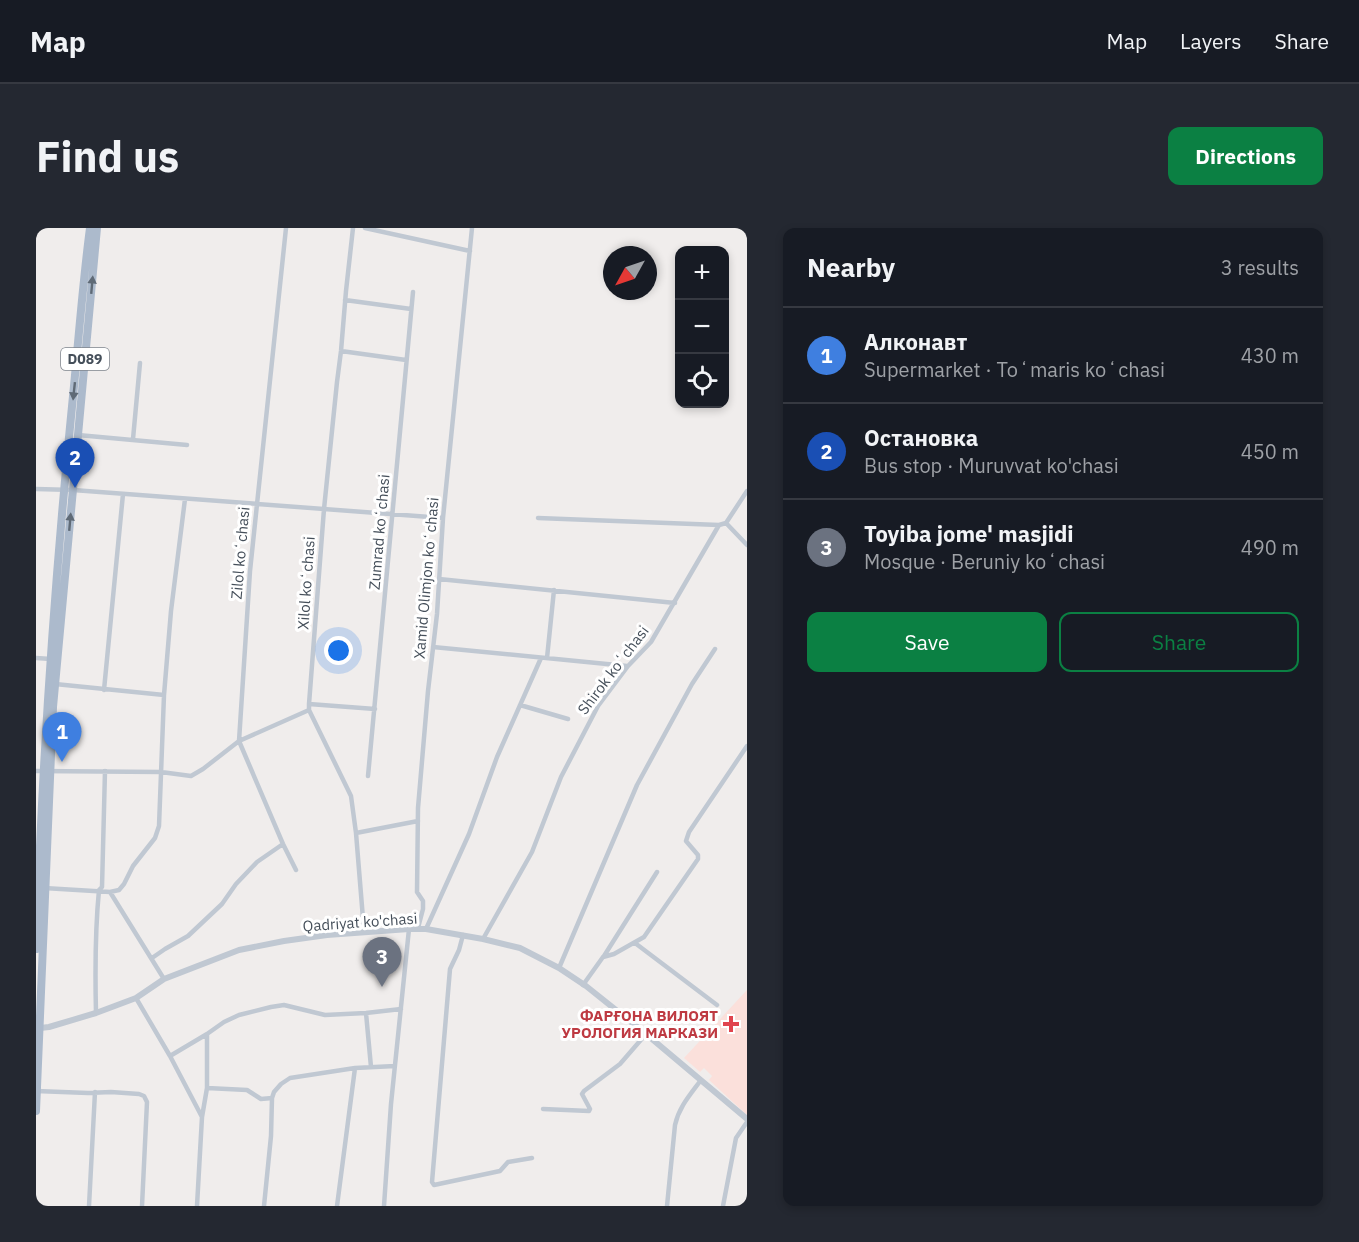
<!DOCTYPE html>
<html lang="en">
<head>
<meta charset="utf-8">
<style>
  body { margin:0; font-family:"IBM Plex Sans",sans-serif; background:#242831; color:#f1f3f6 }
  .controls { position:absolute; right:18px; top:18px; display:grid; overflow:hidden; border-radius:12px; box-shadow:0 3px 9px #0003 }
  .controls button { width:54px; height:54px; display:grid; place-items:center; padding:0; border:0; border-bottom:2px solid #363941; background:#171b24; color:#f1f3f6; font:30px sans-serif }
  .compass { position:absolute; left:567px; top:18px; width:54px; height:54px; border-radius:50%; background:#171b24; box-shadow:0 3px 9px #0003; rotate:230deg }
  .you { position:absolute; left:303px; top:423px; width:21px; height:21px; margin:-15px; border:4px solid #fff; border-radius:50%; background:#1a73e8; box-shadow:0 0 0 9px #1a73e833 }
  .badge { display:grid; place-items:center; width:39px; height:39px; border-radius:50%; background:#0b8043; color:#fff; font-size:20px; font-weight:700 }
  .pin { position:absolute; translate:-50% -50px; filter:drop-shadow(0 2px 3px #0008) }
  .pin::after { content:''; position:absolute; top:32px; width:21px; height:18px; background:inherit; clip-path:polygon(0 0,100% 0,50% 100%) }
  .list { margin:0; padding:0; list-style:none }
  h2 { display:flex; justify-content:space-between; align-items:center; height:78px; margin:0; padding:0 24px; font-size:26px }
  h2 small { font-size:20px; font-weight:400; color:#9ea1a6 }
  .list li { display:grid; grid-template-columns:39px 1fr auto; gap:18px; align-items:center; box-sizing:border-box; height:96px; padding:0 24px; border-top:2px solid #363941 }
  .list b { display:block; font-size:22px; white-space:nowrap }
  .list p { margin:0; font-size:20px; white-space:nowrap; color:#9ea1a6 }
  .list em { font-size:20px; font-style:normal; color:#9ea1a6 }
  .actions { display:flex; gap:12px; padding:18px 24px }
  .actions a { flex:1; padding:14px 0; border:2px solid #0b8043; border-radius:12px; text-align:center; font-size:21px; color:#0b8043 }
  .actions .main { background:#0b8043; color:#fff }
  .icon { flex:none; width:33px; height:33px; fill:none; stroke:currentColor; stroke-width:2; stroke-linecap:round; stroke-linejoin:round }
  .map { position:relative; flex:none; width:711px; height:978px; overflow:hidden; border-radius:12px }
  header { display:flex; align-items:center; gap:36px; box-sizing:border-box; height:84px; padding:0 30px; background:#171b24; border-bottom:2px solid #363941 }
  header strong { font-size:28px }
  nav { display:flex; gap:33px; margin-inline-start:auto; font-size:21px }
  .intro { display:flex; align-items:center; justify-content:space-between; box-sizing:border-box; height:144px; padding:0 36px }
  h1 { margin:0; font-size:42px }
  .button { padding:15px 27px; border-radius:12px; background:#0b8043; color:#fff; font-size:21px; font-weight:700 }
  main { display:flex; gap:36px; padding:0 36px }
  aside { flex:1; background:#171b24; border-radius:12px; box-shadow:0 3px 9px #0003 }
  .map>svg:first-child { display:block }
  .medical { fill:#fbe0db }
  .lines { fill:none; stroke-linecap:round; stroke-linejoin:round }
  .minor { stroke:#c0c8d2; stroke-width:4.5 }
  .tertiary { stroke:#c0c8d2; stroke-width:6 }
  .primary { stroke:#acbacc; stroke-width:8 }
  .oneway { fill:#5f6a76 }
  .health-dot { fill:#e0444e; stroke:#fff; stroke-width:2 }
  .labels { text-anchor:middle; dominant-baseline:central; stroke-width:6; stroke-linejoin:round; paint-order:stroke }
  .shield { fill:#fff; stroke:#7d848c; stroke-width:1.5 }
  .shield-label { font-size:14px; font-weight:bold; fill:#454f5a }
  .street-label { font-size:15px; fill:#454f5a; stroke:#fff }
  .health-label { font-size:15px; font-weight:bold; fill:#be3a42; stroke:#fff; text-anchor:end }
</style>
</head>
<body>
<header>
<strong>Map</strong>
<nav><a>Map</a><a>Layers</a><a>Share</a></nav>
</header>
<div class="intro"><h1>Find us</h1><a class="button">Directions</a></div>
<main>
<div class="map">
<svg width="711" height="978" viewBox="0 0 711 978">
  <rect width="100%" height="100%" fill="#f0edec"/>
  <!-- medical -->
  <path class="medical" d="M 711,762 L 711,887 L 673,852 L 676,848 L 668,840 L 664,844 L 648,830 Z"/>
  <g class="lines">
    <!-- minor -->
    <path class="minor" d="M 250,0 L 214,343 L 203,513 L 247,616 L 260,642
      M 317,0 L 310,63 L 305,123 L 301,154 L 288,281 L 273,476 L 273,482 L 315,568 L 320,605 L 328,703
      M 329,0 L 434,23
      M 309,72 L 375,81
      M 305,123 L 370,132
      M 42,207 L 151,217
      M 97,211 L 104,135
      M 0,261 L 37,262 L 407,290
      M 502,290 L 683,297
      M 690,295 L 711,317
      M 403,351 L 639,375
      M 397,419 L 591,438
      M 0,430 L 15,431
      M 511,430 L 518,362
      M 19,456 L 128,467
      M 68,462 L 87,266
      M 273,476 L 339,481
      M 484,477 L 532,491
      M 0,543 L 125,544 L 155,548 L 167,541 L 203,513 L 273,482
      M 332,548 L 377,64
      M 320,605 L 382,593
      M 8,660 L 74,664 L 83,662 L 88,656 L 97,638 L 119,610 L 123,598 L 128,467 L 135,383 L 149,271
      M 74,664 L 128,751
      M 382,700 L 387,681 L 387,673 L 381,664 L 382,580 L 392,463 L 401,386 L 407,290 L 436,0
      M 390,701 L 433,606 L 461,529 L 505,430
      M 427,707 L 423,722 L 414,741 L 396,954 L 398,957 L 464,943 L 472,934 L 496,930
      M 447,711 L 496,624 L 525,549 L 562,478 L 592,438 L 615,414 L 683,297 L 690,295 L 711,263
      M 599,715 L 681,777
      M 568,728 L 621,644
      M 116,730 L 129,721 L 152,708 L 186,676 L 200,656 L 221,634 L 247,616
      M 523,740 L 601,557 L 656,456 L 679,421
      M 547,757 L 567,729 L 578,726 L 608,709 L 662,631 L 662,627 L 650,613 L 653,604 L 711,518
      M 100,770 L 134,828 L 166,889 L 161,978
      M 60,785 C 59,744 59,703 63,662 L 66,659 L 69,543
      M 330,785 L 335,839
      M 171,806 L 171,860 L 211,862 L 225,871 L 236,870
      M 134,828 L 171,806 L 188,794 L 203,787 L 235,779 L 248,777 L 289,787 L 330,785 L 365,781
      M 0,863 L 52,865 L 75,864 L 103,866 L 108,868 L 111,874 L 106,978
      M 507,881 L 553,883 L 554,881 L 546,866 L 548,863 L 584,836 L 610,806
      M 166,889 L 171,860
      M 53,978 L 59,864
      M 228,978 L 235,908 L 236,870 L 238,864 L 245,856 L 254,850 L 319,840 L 359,838
      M 301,978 L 319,840
      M 348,978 L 355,876 L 373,701
      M 631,978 L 639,897 C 643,879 654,867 665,852
      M 687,978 L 700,910 L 711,894"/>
    <!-- tertiary -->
    <path class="tertiary" d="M 4,800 L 13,799 L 60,785 L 100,770 L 128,751 L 203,722 L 248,713 L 291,707 L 373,701 L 390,701 L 447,711 L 484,720 L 523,740 L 550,758 L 610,806 L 711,891"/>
    <!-- primary -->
    <path class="primary" d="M 0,721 C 6,533 19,346 38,158 C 43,106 47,53 54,0
      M 0,883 L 17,479 L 61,0"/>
  </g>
  <!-- one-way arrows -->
  <defs><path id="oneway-solid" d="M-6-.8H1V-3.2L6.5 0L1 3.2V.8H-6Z" transform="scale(1.5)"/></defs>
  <g class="oneway">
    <use href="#oneway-solid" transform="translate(56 57) rotate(-85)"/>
    <use href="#oneway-solid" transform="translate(38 163) rotate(96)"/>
    <use href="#oneway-solid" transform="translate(34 294) rotate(-85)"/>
  </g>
  <!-- markers -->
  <path class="health-dot" d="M692 787h6v6h6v6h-6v6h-6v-6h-6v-6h6z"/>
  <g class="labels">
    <!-- shield labels -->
    <rect class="shield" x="25" y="120" width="48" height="22" rx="4.5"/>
    <g class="shield-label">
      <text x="49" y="131">D089</text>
    </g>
    <!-- street labels -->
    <g class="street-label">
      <text transform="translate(343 304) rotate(-85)">Zumrad koʻchasi</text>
      <text transform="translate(204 325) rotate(-85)">Zilol koʻchasi</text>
      <text transform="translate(390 350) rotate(-85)">Xamid Olimjon koʻchasi</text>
      <text transform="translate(270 355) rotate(-86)">Xilol koʻchasi</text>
      <text transform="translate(577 442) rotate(-53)">Shirok koʻchasi</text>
      <text transform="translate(324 694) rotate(-4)">Qadriyat ko'chasi</text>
    </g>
    <!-- health labels -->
    <g class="health-label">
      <text x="682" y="787">ФАРҒОНА ВИЛОЯТ<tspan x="682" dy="17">УРОЛОГИЯ МАРКАЗИ</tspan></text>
    </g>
  </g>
</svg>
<div class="controls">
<button>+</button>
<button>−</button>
<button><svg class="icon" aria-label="locate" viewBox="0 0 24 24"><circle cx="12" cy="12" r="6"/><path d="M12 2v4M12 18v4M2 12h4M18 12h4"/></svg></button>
</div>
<svg class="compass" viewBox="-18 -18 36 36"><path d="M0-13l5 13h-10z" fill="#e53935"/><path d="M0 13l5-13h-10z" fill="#9ea1a6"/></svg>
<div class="you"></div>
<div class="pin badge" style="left:26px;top:534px;background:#3f7fe0">1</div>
<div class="pin badge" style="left:39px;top:260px;background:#1a4fb4">2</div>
<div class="pin badge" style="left:346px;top:759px;background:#6b7280">3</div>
</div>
<aside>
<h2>Nearby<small>3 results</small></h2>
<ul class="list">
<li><span class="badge" style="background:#3f7fe0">1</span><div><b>Алконавт</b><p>Supermarket · Toʻmaris koʻchasi</p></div><em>430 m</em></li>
<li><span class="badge" style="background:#1a4fb4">2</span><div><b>Остановка</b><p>Bus stop · Muruvvat ko'chasi</p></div><em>450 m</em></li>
<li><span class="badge" style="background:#6b7280">3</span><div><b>Toyiba jome' masjidi</b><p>Mosque · Beruniy koʻchasi</p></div><em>490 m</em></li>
</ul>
<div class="actions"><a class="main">Save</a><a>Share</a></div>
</aside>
</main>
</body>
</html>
